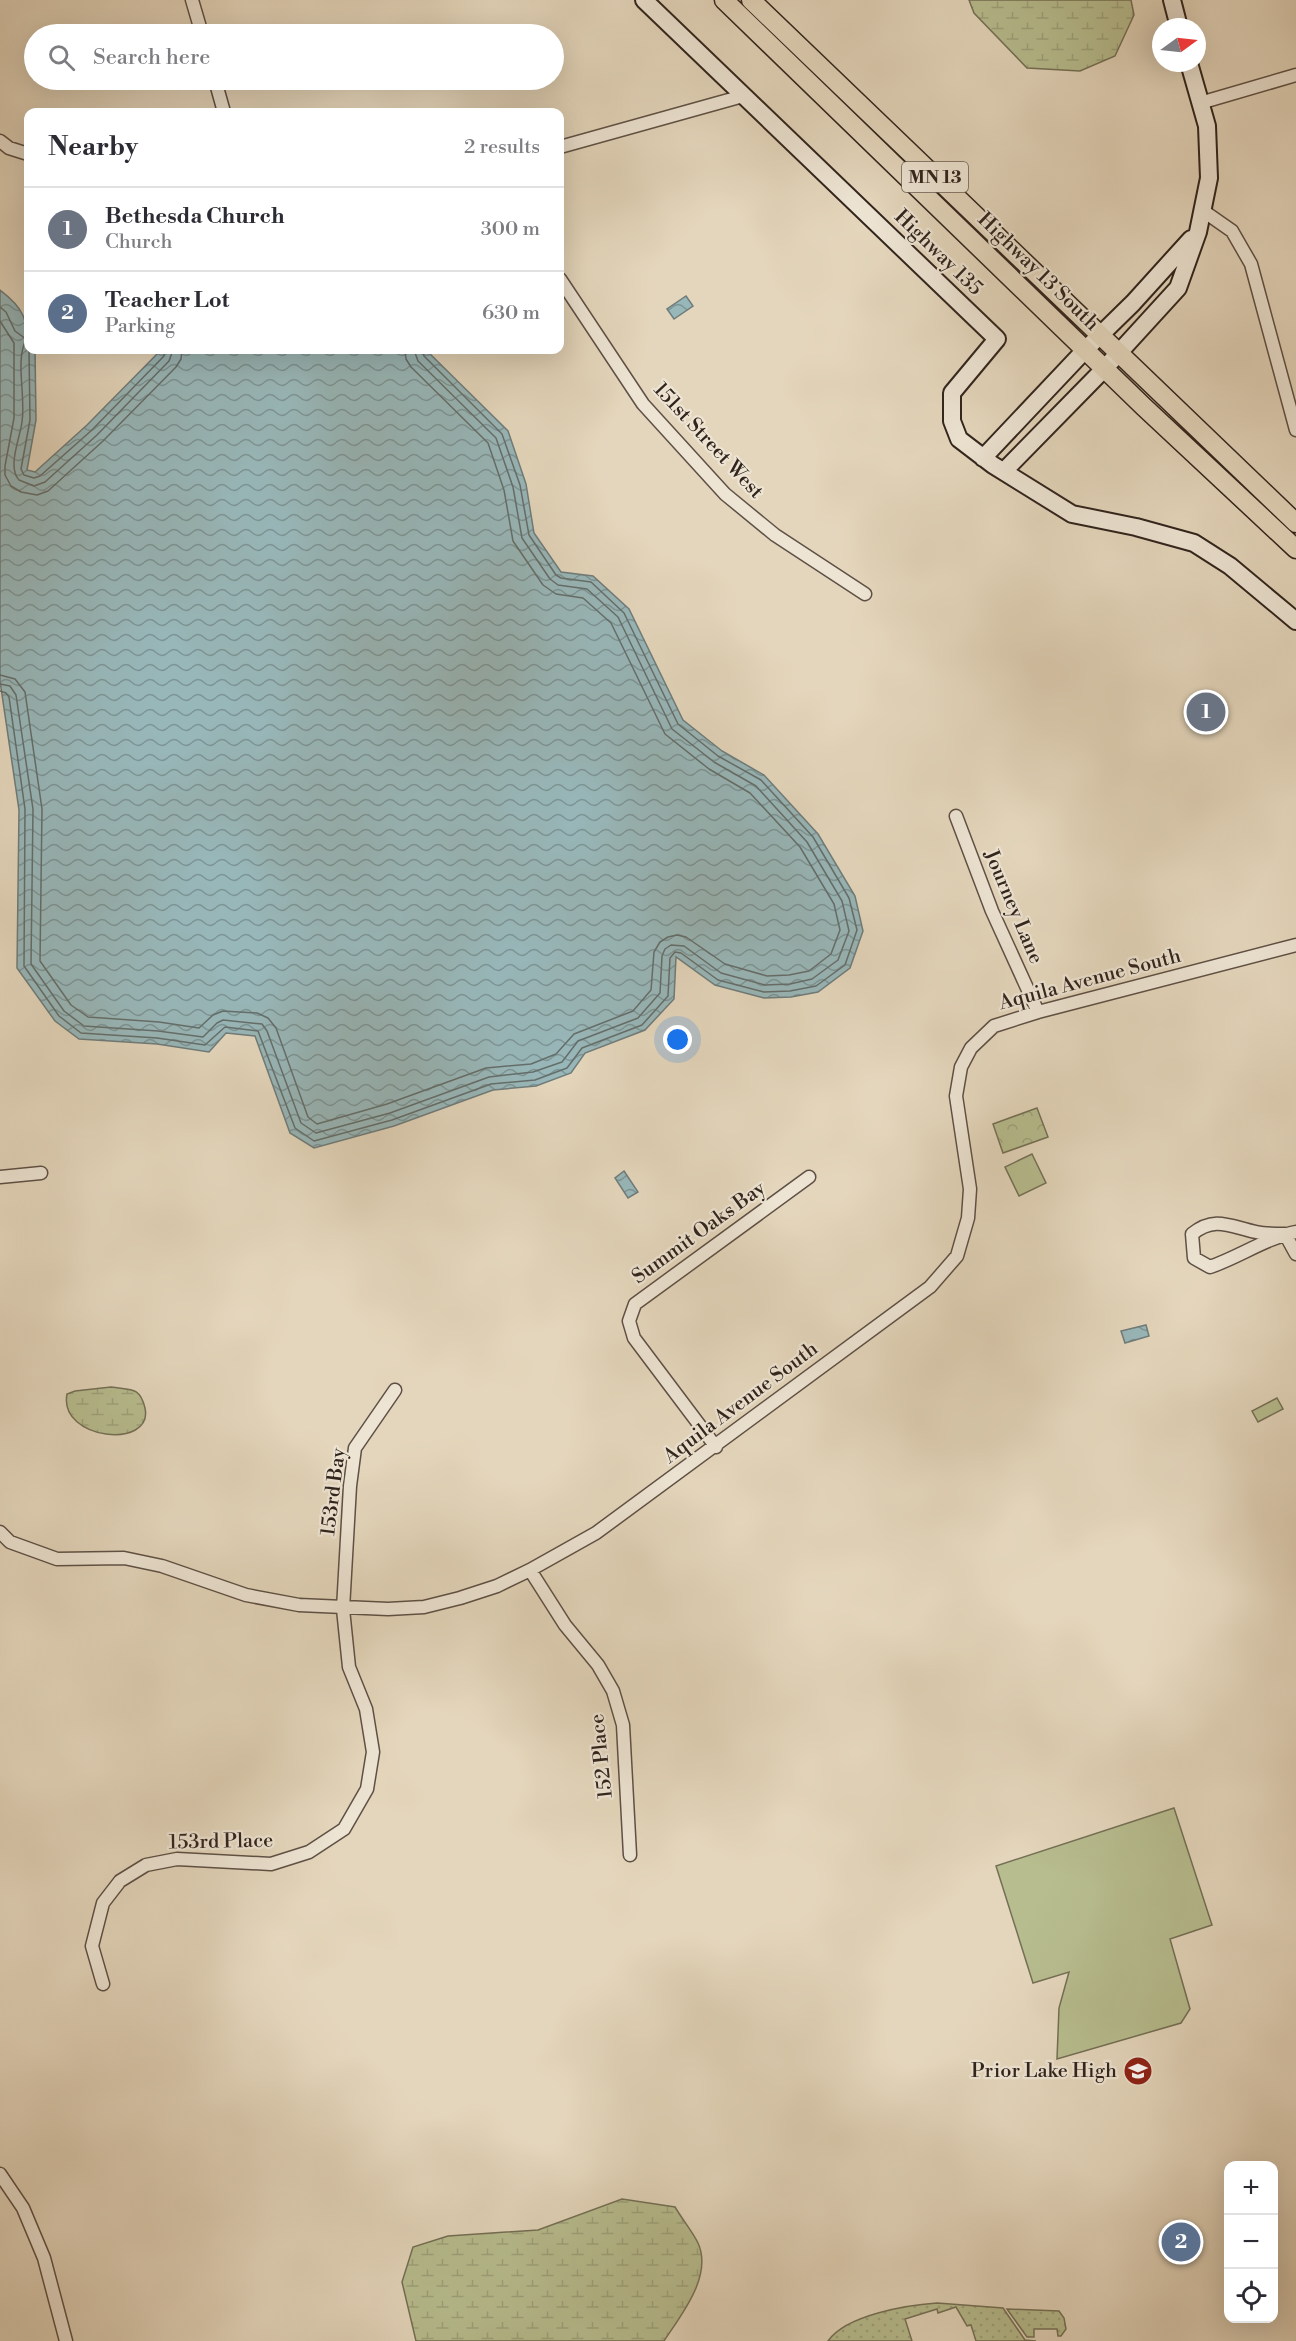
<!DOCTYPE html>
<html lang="en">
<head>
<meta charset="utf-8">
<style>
  body { margin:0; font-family:"Libre Bodoni",serif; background:#f7f7f7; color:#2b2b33 }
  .controls { position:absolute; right:18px; bottom:18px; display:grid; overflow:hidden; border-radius:12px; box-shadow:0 6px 24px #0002 }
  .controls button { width:54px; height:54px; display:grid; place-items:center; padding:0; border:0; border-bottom:2px solid #e1e1e2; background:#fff; color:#2b2b33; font:30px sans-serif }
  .compass { position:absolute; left:1152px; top:18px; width:54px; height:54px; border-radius:50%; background:#fff; box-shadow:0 6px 24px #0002; rotate:75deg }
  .you { position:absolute; left:678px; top:1040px; width:21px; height:21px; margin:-15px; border:4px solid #fff; border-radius:50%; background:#1a73e8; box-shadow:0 0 0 9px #1a73e833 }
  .badge { display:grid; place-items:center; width:39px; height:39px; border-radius:50%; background:#db2777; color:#fff; font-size:20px; font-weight:700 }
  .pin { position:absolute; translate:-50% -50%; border:3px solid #fff; box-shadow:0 2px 6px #0006 }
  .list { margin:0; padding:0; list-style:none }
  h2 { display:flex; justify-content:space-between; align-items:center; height:78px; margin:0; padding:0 24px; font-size:26px }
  h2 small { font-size:20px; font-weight:400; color:#7c7c81 }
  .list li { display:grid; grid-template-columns:39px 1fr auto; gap:18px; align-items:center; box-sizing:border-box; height:84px; padding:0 24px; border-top:2px solid #e1e1e2 }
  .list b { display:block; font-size:22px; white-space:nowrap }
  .list p { margin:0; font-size:20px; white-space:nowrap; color:#7c7c81 }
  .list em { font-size:20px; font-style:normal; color:#7c7c81 }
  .icon { flex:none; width:33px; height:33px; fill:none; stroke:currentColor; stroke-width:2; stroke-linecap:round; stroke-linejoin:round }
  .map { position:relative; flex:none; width:1296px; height:2341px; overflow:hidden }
  .search { position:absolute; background:#fff; box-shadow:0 6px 24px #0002; left:24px; top:24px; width:540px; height:66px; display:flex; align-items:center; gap:15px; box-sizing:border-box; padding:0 21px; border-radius:33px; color:#7c7c81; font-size:22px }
  .panel { position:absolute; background:#fff; box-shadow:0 6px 24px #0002; left:24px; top:108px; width:540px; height:246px; border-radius:12px }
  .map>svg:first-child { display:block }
  .grass { fill:url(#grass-dots); stroke:#747056; stroke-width:1.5 }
  .wetland { fill:url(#wetland-marsh); stroke:#747056; stroke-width:1.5 }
  .park { fill:url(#park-crowns); stroke:#747056; stroke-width:1.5 }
  .pitch { fill:#b7bd8f; stroke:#747056; stroke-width:1.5 }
  .water { fill:url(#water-waves); stroke:#6f7c7b; stroke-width:1.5 }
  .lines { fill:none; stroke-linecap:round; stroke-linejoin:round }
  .shore { stroke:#646e6b; stroke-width:1.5 }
  .street-casing { stroke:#5e5045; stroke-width:15 }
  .secondary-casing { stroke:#31241d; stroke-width:20 }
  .primary-casing { stroke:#31241d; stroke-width:21 }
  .street { stroke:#ede4d3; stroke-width:12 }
  .secondary { stroke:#ede4d3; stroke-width:16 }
  .primary { stroke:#e4d6bc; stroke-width:18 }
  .labels { text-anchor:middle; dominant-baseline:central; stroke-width:4.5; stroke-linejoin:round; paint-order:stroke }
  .shield { fill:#ede4d3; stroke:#695e54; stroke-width:1.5 }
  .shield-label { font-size:18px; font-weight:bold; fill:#31241d }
  .street-label { font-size:20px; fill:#31241d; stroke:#ede4d3 }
  .poi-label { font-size:20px; fill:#31241d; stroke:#ede4d3; text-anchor:end }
</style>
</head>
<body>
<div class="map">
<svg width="1296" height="2341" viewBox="0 0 1296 2341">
  <defs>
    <pattern id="grass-dots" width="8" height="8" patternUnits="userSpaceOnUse" patternTransform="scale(1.5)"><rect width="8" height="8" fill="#b7bd8f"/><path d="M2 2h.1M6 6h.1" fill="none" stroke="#9ea27b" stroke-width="1.8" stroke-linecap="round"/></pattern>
    <pattern id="wetland-marsh" width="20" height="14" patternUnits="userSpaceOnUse" patternTransform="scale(1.5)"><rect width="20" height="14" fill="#b7bd8f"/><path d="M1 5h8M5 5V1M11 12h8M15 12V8" fill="none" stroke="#9ea27b"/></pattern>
    <pattern id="park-crowns" width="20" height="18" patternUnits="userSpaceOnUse" patternTransform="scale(1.5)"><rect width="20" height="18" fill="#b7bd8f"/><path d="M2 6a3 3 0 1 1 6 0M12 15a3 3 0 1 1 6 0" fill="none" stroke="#9ea27b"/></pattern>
    <pattern id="water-waves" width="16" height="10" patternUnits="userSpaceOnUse" patternTransform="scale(1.5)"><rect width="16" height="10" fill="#98b7b9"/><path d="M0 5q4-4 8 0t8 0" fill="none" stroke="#7d9596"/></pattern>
  </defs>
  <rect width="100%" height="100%" fill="#e4d6bc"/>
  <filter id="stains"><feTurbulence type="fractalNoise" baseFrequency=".00333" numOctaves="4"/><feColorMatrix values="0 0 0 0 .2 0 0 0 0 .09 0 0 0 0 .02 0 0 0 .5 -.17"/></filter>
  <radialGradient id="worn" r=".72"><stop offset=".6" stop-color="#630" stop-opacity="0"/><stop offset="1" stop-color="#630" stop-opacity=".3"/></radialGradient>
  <!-- grass -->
  <path class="grass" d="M 937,2303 L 1003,2308 L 1025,2340 L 1036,2341 L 976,2341 L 971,2325 L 967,2326 L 956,2307 L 938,2313 L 937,2309 L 905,2319 L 912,2341 L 828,2341 C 846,2315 907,2305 937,2303 Z
    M 1007,2309 L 1059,2311 L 1064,2318 L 1066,2329 L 1061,2336 L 1058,2336 L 1057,2329 L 1034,2329 L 1034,2337 L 1027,2337 Z"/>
  <!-- wetland -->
  <path class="wetland" d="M 969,0 L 1131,0 L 1134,15 L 1115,56 L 1080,71 L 1027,68 L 974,13 Z
    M 111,1387 C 130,1390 140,1386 145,1408 C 154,1450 58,1440 67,1394 L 75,1391 Z
    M 622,2199 L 675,2207 C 682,2219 692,2231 698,2243 C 713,2276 681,2315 664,2341 L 416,2341 L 402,2282 L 413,2247 L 448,2236 L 538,2230 Z"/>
  <!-- park -->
  <path class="park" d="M 1037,1108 L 1048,1137 L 1003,1153 L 993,1124 Z"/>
  <!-- pitch -->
  <path class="pitch" d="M 1032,1154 L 1046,1183 L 1019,1196 L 1005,1167 Z
    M 1277,1398 L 1283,1409 L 1258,1422 L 1252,1411 Z
    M 1174,1808 L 1212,1925 L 1170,1939 L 1190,2009 L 1181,2023 L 1057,2059 L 1059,2008 L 1069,1972 L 1033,1983 L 996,1866 Z"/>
  <!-- water -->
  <path class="water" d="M 0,290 C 24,308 28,320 28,350 L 35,350 L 36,420 L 27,470 L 35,472 L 87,425 L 161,350 L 426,350 L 508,431 L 526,484 L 534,533 L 561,572 L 593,576 L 629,609 L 683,720 L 722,751 L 764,775 L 818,834 L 855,896 L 863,931 L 850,968 L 818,992 L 791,997 L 764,998 L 715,985 L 676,957 L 674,999 L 645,1030 L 585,1053 L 571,1073 L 536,1086 L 493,1090 L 394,1126 L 314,1148 L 290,1133 L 255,1036 L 226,1033 L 209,1052 L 157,1044 L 79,1039 L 55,1021 L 17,968 L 19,810 L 0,681 Z
    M 686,296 L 693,306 L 674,319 L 667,309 Z
    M 624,1171 L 638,1192 L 628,1198 L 615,1178 Z
    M 1146,1325 L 1149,1336 L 1125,1343 L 1121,1331 Z"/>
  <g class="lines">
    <!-- shore -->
    <path class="shore" d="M 0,307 L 6,312 L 15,331 L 26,339 C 15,363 26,395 22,422 C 20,438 7,467 19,480 L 34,486 L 45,482 L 97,435 L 169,361 L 173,350
      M 0,321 L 14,343 L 14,418 L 5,466 L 5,475 L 11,486 L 21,492 L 37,495 L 48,491 L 103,441 L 176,367 L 181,359 L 182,350
      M 29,350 L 30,420 L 21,469 L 24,475 L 34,478 L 40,476 L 92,430 L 164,356 L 165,350
      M 0,675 L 15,679 L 25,692 L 42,809 L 40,961 L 71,1005 L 88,1017 L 159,1022 L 199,1028 L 213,1015 L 223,1011 L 257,1013 L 268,1018 L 276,1028 L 308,1117 L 317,1124 L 387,1104 L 486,1068 L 531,1064 L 556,1054 L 574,1034 L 633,1011 L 651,990 L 654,952 L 660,942 L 668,937 L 677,935 L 686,937 L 725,964 L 767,976 L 789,975 L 809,971 L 831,954 L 840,930 L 834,904 L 800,847 L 750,793 L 709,769 L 665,734 L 611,623 L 583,598 L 556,594 L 543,585 L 513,541 L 504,490 L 488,443 L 411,367 L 406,359 L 405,350
      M 0,684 L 10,686 L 16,695 L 33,809 L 31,964 L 64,1011 L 84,1026 L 158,1031 L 203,1037 L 217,1023 L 223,1020 L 262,1024 L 267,1031 L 301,1123 L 316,1133 L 390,1113 L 489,1077 L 533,1072 L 562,1062 L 578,1041 L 638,1018 L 660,993 L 662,956 L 665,949 L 671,945 L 684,946 L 721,973 L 765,985 L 790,984 L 812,979 L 838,960 L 849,931 L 842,901 L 807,842 L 756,786 L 714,762 L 672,729 L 618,617 L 587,589 L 558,585 L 550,579 L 522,538 L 513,487 L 496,438 L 418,361 L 414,350
      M 0,691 L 6,693 L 9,697 L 25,809 L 24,966 L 59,1016 L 81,1033 L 157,1038 L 205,1045 L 225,1027 L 258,1031 L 295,1128 L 314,1141 L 392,1120 L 491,1084 L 535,1080 L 567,1068 L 582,1048 L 642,1025 L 668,996 L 670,958 L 675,952 L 681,953 L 718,980 L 764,992 L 790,991 L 816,986 L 845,965 L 857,930 L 849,898 L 813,837 L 761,780 L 718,756 L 678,724 L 624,613 L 591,582 L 561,578 L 556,575 L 529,535 L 520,485 L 502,434 L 424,356 L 422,350"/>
    <!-- street casing -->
    <g class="street-casing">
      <path id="street" d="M 192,0 L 202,34
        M 215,80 L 224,112
        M 1200,103 L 1296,75
        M 0,141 L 9,148 L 28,154
        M 560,147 L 743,96
        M 1202,210 L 1232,231 L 1251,264 L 1296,430
        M 560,279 L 643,404 L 725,494 L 775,535 L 865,594
        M 956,816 L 992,911 L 1038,1012
        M 0,1177 L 41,1173
        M 1285,1234 C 1276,1234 1265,1234 1256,1232 C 1231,1227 1215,1215 1192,1234 L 1194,1258 L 1210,1267 C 1239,1257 1266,1238 1296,1232
        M 1285,1234 L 1296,1254
        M 716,1447 L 634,1338 L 629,1321 L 635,1304 L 809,1177
        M 0,1532 L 10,1542 L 57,1559 L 124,1558 L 162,1566 L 246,1595 L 299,1605 L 388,1609 L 424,1607 L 460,1598 L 497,1586 L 530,1570 L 596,1533 L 930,1287 L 957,1256 L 968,1218 L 970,1189 L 956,1096 L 961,1067 L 971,1048 L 994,1026 L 1038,1012 L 1296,945
        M 530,1570 L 565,1625 L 598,1665 L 613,1691 L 623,1725 L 630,1855
        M 103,1984 L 92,1946 L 103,1903 L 120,1881 L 146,1865 L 177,1859 L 271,1864 L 309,1852 L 344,1829 L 367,1789 L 373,1752 L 366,1709 L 349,1667 L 343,1609 L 350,1486 L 355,1448 L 395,1390
        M 0,2174 L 23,2208 L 44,2258 L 66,2341"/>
    </g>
    <!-- secondary casing -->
    <g class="secondary-casing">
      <path id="secondary" d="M 644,0 L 997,339 L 952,393 L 952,421 L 959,439 L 993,465 L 1072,514 L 1136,527 L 1194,543 L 1230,566 L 1296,621
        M 1172,0 L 1179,27
        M 983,458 L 1085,350 L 1133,303 L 1191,239
        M 1004,471 L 1104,369 L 1178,288 L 1198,232 L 1209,178 L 1207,126 L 1189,63"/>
    </g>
    <!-- primary casing -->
    <g class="primary-casing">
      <path id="primary" d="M 724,0 L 1144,407 L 1296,549
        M 751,0 L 1296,523"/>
    </g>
    <!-- street -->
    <use href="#street" class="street"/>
    <!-- secondary -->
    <use href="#secondary" class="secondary"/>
    <!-- primary -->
    <use href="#primary" class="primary"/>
  </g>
  <!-- icons -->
  <defs>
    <g id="school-disc" transform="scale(1.5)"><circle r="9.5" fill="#8f2418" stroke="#ede4d3"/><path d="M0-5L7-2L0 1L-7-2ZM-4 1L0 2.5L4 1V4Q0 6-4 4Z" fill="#fff"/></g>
  </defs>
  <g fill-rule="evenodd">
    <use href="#school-disc" x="1138" y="2071"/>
  </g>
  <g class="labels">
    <!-- shield labels -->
    <rect class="shield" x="902" y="162" width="66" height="30" rx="4.5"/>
    <g class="shield-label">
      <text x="935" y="177">MN 13</text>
    </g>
    <!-- street labels -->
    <g class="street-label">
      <text transform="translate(938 253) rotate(44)">Highway 135</text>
      <text transform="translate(1038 272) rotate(44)">Highway 13 South</text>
      <text transform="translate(708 441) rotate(47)">151st Street West</text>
      <text transform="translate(1013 907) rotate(67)">Journey Lane</text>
      <text transform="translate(1090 980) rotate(-15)">Aquila Avenue South</text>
      <text transform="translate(699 1233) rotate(-36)">Summit Oaks Bay</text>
      <text transform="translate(741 1403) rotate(-37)">Aquila Avenue South</text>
      <text transform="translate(334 1492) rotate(-83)">153rd Bay</text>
      <text transform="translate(602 1756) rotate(-96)">152 Place</text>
      <text transform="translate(221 1842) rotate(-1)">153rd Place</text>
    </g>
    <!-- poi labels -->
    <g class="poi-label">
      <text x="1117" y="2071">Prior Lake High</text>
    </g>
  </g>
  <rect width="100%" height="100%" filter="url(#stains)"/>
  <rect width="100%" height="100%" fill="url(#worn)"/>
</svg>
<div class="controls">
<button>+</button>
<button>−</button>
<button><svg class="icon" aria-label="locate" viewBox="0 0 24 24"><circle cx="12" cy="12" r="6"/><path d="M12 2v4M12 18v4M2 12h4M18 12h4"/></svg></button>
</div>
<svg class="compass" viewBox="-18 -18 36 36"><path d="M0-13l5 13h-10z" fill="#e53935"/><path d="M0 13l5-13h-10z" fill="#7c7c81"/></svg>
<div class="you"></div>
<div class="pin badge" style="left:1206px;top:712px;background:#6b7280">1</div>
<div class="pin badge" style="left:1181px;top:2242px;background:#5c6f8a">2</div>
<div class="search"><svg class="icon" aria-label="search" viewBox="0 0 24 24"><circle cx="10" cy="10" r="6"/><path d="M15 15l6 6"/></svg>Search here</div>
<section class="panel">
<h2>Nearby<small>2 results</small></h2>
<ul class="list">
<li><span class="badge" style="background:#6b7280">1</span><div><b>Bethesda Church</b><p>Church</p></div><em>300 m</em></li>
<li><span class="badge" style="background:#5c6f8a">2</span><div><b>Teacher Lot</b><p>Parking</p></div><em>630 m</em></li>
</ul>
</section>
</div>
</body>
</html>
